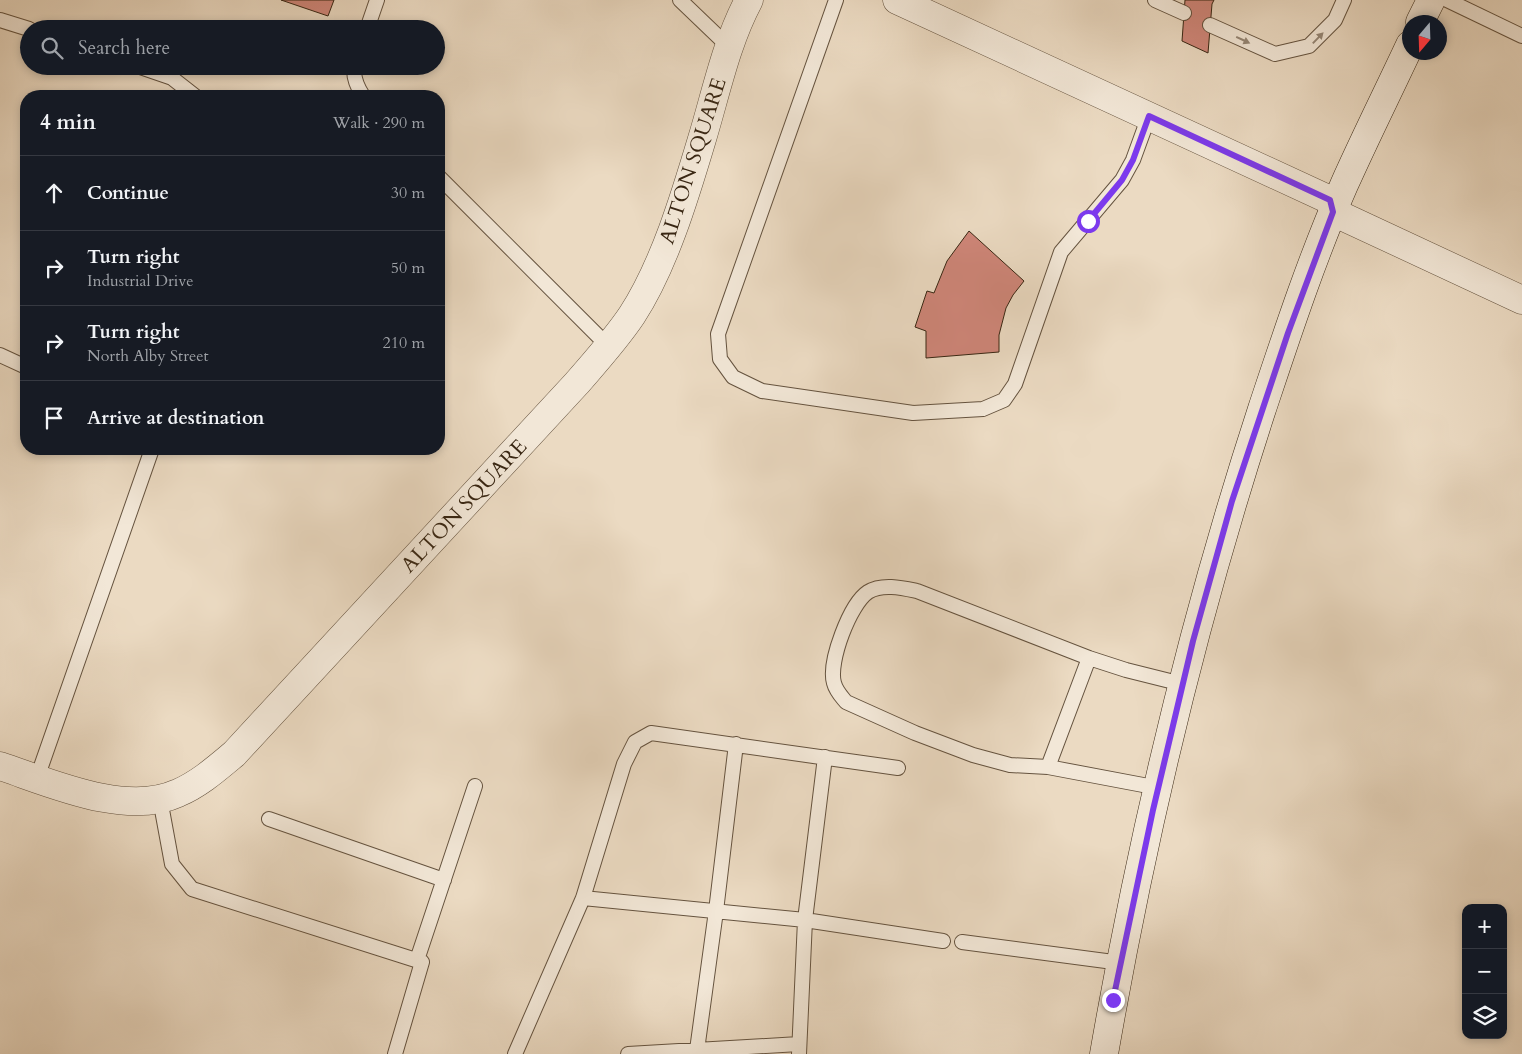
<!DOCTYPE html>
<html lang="en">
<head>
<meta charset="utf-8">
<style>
  body { margin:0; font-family:Cardo,serif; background:#20242c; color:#f1f3f6 }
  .controls { position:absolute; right:15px; bottom:15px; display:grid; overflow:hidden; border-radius:10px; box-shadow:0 2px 8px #0003 }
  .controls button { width:45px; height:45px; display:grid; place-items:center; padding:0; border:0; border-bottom:1px solid #363941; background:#171b24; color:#f1f3f6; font:25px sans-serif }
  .compass { position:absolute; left:1402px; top:15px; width:45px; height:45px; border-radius:50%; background:#171b24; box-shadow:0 2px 8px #0003; rotate:199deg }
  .stop { position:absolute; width:15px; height:15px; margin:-11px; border:4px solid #7c3aed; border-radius:50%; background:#fff }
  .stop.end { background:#7c3aed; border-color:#fff; box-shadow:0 1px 5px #0008 }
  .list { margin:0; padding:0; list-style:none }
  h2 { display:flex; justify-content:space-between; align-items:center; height:65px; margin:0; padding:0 20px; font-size:21px }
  h2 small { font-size:16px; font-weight:400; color:#9ea1a6 }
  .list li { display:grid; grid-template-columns:32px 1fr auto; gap:15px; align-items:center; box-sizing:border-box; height:75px; padding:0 20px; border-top:1px solid #363941 }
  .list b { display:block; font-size:19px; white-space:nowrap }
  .list p { margin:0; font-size:16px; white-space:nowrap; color:#9ea1a6 }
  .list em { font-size:16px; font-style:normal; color:#9ea1a6 }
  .icon { flex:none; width:28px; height:28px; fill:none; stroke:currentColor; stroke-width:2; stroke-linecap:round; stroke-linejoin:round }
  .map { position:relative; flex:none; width:1522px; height:1054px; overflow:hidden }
  .search { position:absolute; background:#171b24; box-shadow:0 2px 8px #0003; left:20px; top:20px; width:425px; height:55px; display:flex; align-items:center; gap:12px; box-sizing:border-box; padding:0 18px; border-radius:28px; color:#9ea1a6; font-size:19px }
  .panel { position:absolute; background:#171b24; box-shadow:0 2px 8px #0003; left:20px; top:90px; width:425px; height:365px; border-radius:20px }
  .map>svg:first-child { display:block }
  .building { fill:#cf8679; stroke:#382613 }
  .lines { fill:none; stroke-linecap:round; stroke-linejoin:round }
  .lane-casing { stroke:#65533f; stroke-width:16 }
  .street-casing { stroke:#65533f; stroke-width:29 }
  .secondary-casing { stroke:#382613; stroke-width:29 }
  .lane { stroke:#f2e7d7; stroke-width:14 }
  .street { stroke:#f2e7d7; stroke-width:28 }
  .secondary { stroke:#f2e7d7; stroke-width:28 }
  .oneway { fill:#958675 }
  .route { stroke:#7c3aed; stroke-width:6 }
  .labels { text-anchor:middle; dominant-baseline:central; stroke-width:4; stroke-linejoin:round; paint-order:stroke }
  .street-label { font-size:21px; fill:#382613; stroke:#f2e7d7 }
</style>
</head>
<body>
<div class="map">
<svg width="1522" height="1054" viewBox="0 0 1522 1054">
  <rect width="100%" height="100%" fill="#ebdac2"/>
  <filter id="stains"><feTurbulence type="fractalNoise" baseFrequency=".004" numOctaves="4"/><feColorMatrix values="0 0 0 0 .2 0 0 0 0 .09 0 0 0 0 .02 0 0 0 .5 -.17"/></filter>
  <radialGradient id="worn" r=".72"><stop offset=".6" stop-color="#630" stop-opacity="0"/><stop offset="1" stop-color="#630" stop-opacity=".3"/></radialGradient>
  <!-- building -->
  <path class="building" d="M 281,0 L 334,0 L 328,16 Z
    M 1185,0 L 1214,0 L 1212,4 L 1208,53 L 1182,41 Z
    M 969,231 L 1024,281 L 1013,295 L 1006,308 L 999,335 L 999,352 L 926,358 L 926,331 L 915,327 L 927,291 L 934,293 L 947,261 Z"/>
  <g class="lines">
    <!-- lane casing -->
    <g class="lane-casing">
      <path id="lane" d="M 680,0 L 729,47
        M 836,0 L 718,334 L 720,359 L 733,377 L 762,391 L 913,413 L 983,409 L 1004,400 L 1015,384 L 1061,252 L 1122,180 L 1133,160 L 1149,116
        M 1155,0 L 1184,13
        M 1447,0 L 1522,36
        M 0,20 L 29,29
        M 1210,25 L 1275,54 L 1309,46 L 1335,20 L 1344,0
        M 367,29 L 377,0
        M 137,66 L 172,78 L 195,96
        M 355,66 C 352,76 358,88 363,96
        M 439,177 L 609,347
        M 0,355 L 26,367
        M 1048,767 L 1010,765 L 973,755 L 915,733 L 846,702 C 841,696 836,691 834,683 C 828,662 850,604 868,592 C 882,583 903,588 917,591 L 1089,658
        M 37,778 L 152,449
        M 1159,788 L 1048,767 L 1089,658 L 1126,670 L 1182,684
        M 160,799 L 172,864 L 192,889 L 422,962 L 395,1054
        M 269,819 L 444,880
        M 583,898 L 805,920 L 825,757
        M 962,942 L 1121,963
        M 417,960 L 475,786
        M 697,1050 L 716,911 L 736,744
        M 515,1054 L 583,898 L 624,764 L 635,742 L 651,733 L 898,768
        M 628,1054 L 799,1044
        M 799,1054 L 805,920 L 943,941"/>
    </g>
    <!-- street casing -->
    <g class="street-casing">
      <path id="street" d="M 897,0 L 1330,200 L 1333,212 L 1522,300
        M 0,766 C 51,783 126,817 178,793 C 199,784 216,769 234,754 L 577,383 C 596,361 616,339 632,315 C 664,266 685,196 702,139 C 716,93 726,43 749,0"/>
    </g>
    <!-- secondary casing -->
    <g class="secondary-casing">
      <path id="secondary" d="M 1420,22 L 1431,0
        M 1104,1054 C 1142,836 1193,620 1262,409 C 1287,334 1312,258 1344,185 C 1365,138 1388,92 1410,45"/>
    </g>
    <!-- lane -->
    <use href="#lane" class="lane"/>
    <!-- street -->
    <use href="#street" class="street"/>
    <!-- secondary -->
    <use href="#secondary" class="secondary"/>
  </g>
  <!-- one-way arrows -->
  <defs><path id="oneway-solid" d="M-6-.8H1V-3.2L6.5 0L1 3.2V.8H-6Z" transform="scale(1.25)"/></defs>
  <g class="oneway">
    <use href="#oneway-solid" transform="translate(1318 38) rotate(-46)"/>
    <use href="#oneway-solid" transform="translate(1243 40) rotate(25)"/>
  </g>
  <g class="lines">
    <!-- route -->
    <path class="route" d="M 1088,221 L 1122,180 L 1133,160 L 1149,116 L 1330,200 L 1333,212 L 1288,333 L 1232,501 L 1193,641 L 1153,810 L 1113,1000"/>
  </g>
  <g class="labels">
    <!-- street labels -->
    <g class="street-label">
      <text transform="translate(693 161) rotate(-72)">ALTON SQUARE</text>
      <text transform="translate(464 506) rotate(-47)">ALTON SQUARE</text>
    </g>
  </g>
  <rect width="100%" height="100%" filter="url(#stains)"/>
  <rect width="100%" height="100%" fill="url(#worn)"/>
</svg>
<div class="controls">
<button>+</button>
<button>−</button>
<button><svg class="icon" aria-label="layers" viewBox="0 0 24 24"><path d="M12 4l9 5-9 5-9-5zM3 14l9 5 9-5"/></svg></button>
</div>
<svg class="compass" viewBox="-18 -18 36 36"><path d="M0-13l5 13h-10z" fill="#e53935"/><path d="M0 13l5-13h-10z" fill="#9ea1a6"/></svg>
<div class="stop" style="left:1088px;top:221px"></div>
<div class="stop end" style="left:1113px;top:1000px"></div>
<div class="search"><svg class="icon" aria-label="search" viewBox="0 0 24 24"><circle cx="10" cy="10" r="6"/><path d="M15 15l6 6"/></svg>Search here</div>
<section class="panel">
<h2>4 min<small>Walk · 290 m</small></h2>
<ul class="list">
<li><svg class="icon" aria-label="ahead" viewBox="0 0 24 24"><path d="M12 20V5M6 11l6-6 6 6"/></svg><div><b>Continue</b></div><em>30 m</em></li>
<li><svg class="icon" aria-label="right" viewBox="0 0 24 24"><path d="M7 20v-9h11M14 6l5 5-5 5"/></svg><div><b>Turn right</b><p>Industrial Drive</p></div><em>50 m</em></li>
<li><svg class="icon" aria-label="right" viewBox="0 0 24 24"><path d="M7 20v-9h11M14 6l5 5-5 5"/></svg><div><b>Turn right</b><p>North Alby Street</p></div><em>210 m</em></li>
<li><svg class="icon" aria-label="arrive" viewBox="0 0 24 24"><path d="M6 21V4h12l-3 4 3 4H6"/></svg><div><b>Arrive at destination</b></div></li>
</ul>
</section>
</div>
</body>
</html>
